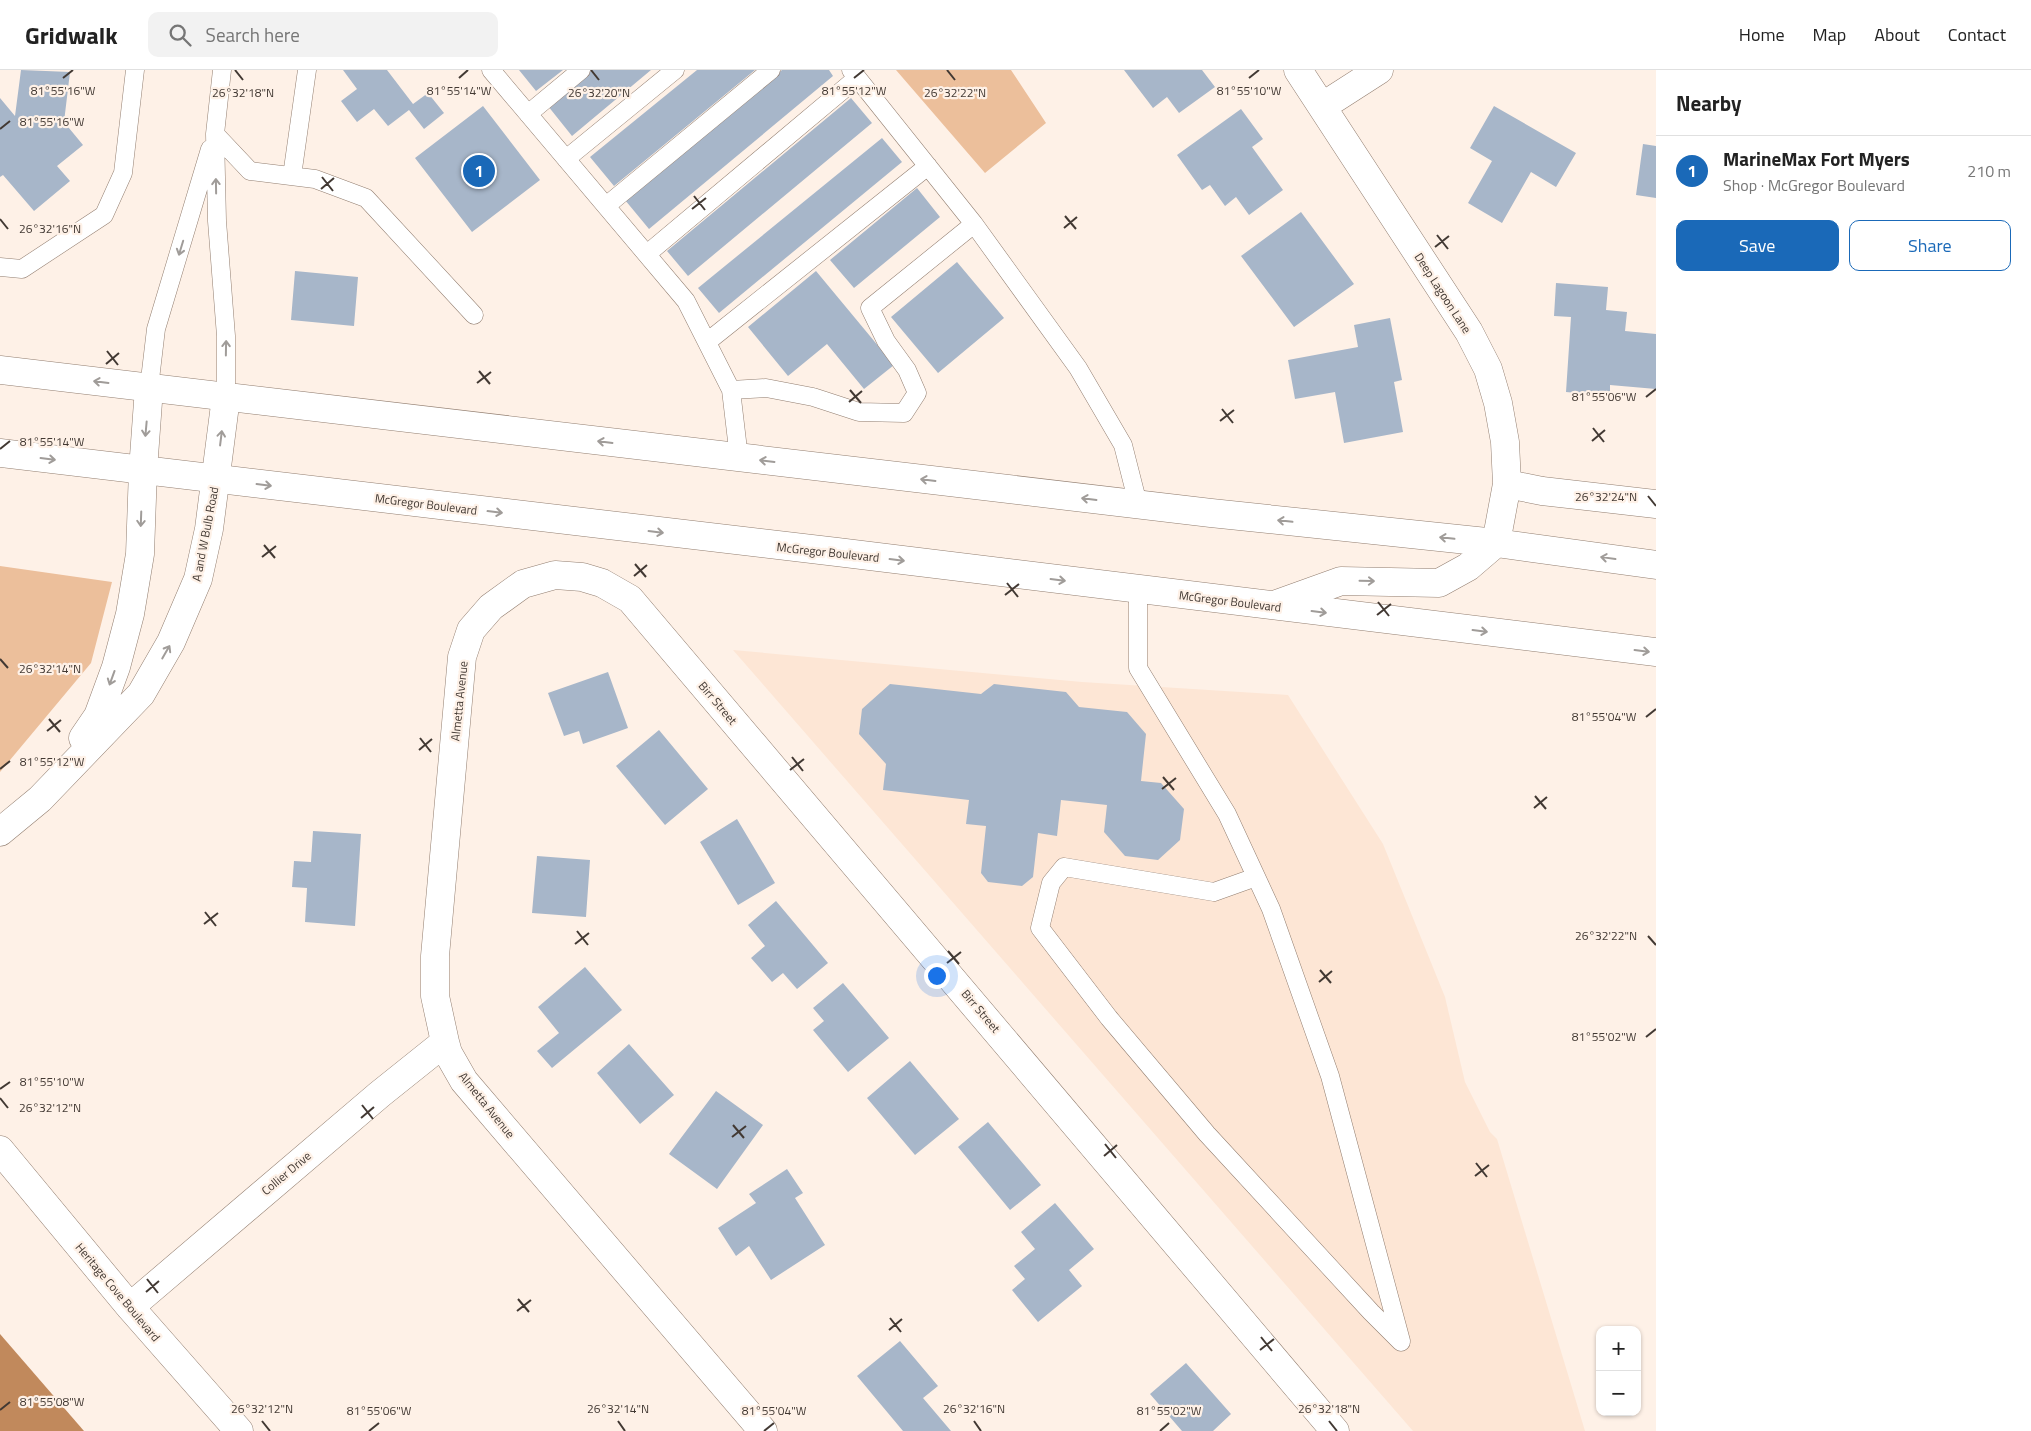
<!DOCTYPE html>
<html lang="en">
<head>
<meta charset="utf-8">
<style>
  body { margin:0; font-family:"Titillium Web",sans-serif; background:#f2f2f2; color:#222 }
  .controls { position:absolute; right:15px; bottom:15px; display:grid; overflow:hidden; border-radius:10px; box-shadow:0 1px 4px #0004 }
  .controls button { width:45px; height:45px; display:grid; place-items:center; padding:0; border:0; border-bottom:1px solid #e0e0e0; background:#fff; color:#222; font:25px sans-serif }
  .you { position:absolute; left:936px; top:905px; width:18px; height:18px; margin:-12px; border:4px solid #fff; border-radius:50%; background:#1a73e8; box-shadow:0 0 0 8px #1a73e833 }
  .badge { display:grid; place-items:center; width:32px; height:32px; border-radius:50%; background:#1a69b8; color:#fff; font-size:16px; font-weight:700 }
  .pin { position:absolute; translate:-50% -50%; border:2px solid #fff; box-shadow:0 1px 5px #0006 }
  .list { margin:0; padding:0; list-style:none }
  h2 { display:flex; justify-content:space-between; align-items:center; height:65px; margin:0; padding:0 20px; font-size:21px }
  h2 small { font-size:16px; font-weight:400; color:#767676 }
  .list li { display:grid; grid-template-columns:32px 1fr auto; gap:15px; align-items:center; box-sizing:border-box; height:70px; padding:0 20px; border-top:1px solid #e0e0e0 }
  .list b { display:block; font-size:19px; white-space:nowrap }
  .list p { margin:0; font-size:16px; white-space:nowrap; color:#767676 }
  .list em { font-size:16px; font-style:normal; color:#767676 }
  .actions { display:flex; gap:10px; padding:15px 20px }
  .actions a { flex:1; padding:11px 0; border:1px solid #1a69b8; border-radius:10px; text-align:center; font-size:18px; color:#1a69b8 }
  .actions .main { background:#1a69b8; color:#fff }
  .icon { flex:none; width:28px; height:28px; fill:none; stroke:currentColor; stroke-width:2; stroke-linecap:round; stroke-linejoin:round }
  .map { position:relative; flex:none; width:1656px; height:1361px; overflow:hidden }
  header { display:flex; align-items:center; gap:30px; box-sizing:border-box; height:70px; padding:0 25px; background:#fff; border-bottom:1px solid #e0e0e0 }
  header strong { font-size:24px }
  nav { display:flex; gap:28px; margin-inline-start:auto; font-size:18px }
  .search { width:350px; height:45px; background:#f2f2f2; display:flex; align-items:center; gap:12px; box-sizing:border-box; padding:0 18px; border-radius:10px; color:#767676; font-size:19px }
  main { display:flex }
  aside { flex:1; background:#fff }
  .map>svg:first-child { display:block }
  .built { fill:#fde6d5 }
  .green { fill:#ecbf9b }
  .water { fill:#c1895c }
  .building { fill:#a7b6c9 }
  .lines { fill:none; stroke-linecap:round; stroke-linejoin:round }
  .service-casing { stroke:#927e70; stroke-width:19 }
  .minor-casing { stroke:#927e70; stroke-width:29 }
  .tertiary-casing { stroke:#927e70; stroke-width:29 }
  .secondary-casing { stroke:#927e70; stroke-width:29 }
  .service { stroke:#fff; stroke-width:18 }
  .minor { stroke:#fff; stroke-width:28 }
  .tertiary { stroke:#fff; stroke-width:28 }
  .secondary { stroke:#fff; stroke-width:28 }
  .oneway { stroke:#a09c99 }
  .ticks { fill:none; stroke:#423933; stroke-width:2 }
  .labels { text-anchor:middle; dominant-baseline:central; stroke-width:4.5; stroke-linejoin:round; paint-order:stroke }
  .street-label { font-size:12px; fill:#423933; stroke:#fef1e7 }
  .ticks-label { font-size:12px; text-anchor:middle; fill:#423933; stroke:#fef1e7; stroke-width:4.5; stroke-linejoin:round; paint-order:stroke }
</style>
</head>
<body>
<header>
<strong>Gridwalk</strong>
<div class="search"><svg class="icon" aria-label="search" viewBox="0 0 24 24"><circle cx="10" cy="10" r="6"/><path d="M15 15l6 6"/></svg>Search here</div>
<nav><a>Home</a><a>Map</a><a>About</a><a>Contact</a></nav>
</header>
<main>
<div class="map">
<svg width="1656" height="1361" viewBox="0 0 1656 1361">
  <rect width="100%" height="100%" fill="#fef1e7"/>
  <!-- built -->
  <path class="built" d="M 733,580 L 1082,612 L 1288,625 L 1383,774 L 1445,927 L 1465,1012 L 1490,1062 L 1497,1069 L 1585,1361 L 1413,1361 Z"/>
  <!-- green -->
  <path class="green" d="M 896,0 L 1011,0 L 1046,53 L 985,103 Z
    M 0,496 L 112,512 L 91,593 L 0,702 Z"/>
  <!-- water -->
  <path class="water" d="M 0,1264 L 84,1361 L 0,1361 Z"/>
  <!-- building -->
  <path class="building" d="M 21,0 L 70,2 L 64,52 L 83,75 L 57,96 L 70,111 L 34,141 L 3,105 L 0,107 L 0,28 L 15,46 Z
    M 343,0 L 387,0 L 413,34 L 428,23 L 444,43 L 424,59 L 409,40 L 388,56 L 374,39 L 357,52 L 341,31 L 357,19 Z
    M 519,0 L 563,0 L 536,21 Z
    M 592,0 L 651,0 L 572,66 L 548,36 Z
    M 697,0 L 755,0 L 614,116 L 590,87 Z
    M 782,0 L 829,0 L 833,6 L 649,159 L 625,130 Z
    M 1124,0 L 1202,0 L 1215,17 L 1179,43 L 1167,27 L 1153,38 Z
    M 851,28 L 872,53 L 688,206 L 667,181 Z
    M 483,36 L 540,110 L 472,162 L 415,88 Z
    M 1494,36 L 1576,83 L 1556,117 L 1531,102 L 1502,153 L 1468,133 L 1492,91 L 1470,78 Z
    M 1241,39 L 1263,69 L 1252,77 L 1283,120 L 1249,145 L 1236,127 L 1225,136 L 1210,115 L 1202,120 L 1177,85 Z
    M 882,68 L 902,92 L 719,243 L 698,218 Z
    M 1643,74 L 1656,76 L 1656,128 L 1636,125 Z
    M 917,118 L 940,147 L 854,218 L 830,190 Z
    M 1301,142 L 1354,214 L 1294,257 L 1241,186 Z
    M 957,192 L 1004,248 L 938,303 L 891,247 Z
    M 295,201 L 358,207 L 354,256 L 291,250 Z
    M 816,201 L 894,295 L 864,319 L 827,274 L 788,306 L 748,257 Z
    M 1556,213 L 1608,217 L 1606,240 L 1627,242 L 1625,261 L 1656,264 L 1656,319 L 1610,315 L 1610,326 L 1566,322 L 1571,247 L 1554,246 Z
    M 1390,248 L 1402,310 L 1394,312 L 1403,362 L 1344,373 L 1335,322 L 1295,329 L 1288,290 L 1358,277 L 1354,255 Z
    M 608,602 L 628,658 L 583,674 L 579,661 L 564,666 L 548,623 Z
    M 890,614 L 981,624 L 994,614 L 1066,622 L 1079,637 L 1127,642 L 1146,664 L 1141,711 L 1161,713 L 1184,739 L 1180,770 L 1158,790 L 1125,786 L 1104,762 L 1107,735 L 1061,730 L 1057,766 L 1038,763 L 1033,807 L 1022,816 L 988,812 L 981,803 L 986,756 L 966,754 L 969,730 L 883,720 L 886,694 L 859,664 L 862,639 Z
    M 659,660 L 708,719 L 665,755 L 616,696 Z
    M 737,749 L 775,813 L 738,835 L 700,772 Z
    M 313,761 L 361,764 L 355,856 L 305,852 L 307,818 L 292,817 L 294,791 L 311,792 Z
    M 537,786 L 590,790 L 586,847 L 532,843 Z
    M 776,831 L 828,893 L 797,919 L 783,903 L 772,912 L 751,888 L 765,876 L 748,855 Z
    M 585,897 L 622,940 L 552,998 L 537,981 L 559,963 L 538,937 Z
    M 843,913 L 889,968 L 848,1002 L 813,960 L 824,951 L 813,938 Z
    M 629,974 L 674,1025 L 640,1054 L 597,1003 Z
    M 910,991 L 959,1049 L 915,1085 L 867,1028 Z
    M 716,1021 L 763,1055 L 717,1119 L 669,1084 Z
    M 988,1052 L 1041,1115 L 1010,1140 L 958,1077 Z
    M 787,1099 L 803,1123 L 795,1128 L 825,1175 L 771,1210 L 749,1176 L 736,1186 L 718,1158 L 756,1133 L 749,1124 Z
    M 1055,1133 L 1094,1179 L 1069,1200 L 1082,1216 L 1038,1252 L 1012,1220 L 1025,1209 L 1014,1196 L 1035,1179 L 1021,1162 Z
    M 900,1271 L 938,1316 L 923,1328 L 951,1361 L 903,1361 L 857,1306 Z
    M 1186,1293 L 1231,1344 L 1213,1361 L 1182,1361 L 1150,1324 Z"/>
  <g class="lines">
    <!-- service casing -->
    <g class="service-casing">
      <path id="service" d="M 222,0 L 215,64 L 217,151 L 226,266 L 226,327
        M 491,0 L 686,231 L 731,320 L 739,388
        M 851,0 L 974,154 L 1078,298 L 1123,375 L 1138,434
        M 528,44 L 581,0
        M 215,64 L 250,101 L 315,109 L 366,128 L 474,245
        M 566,89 L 675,0
        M 292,106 L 307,0
        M 606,136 L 771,0
        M 647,184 L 857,8
        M 0,197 L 22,199 L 104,145 L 123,103 L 135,0
        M 707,272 L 928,96
        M 149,318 L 156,259 L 210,79
        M 731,320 L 766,318 L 813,327 L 859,342 L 904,343 L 917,323 L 907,300 L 886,271 L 870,238 L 974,154
        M 1138,520 L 1138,598 L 1227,744 L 1271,839 L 1330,1006 L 1401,1271
        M 1256,807 L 1214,822 L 1064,797 L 1051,813 L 1040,858 L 1109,948 L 1207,1064 L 1371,1242 L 1401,1272"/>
    </g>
    <!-- minor casing -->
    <g class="minor-casing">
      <path id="minor" d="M 1298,0 L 1469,262 L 1488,299 L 1498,333 L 1505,372 L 1507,414 L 1496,473
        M 1323,36 L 1379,0
        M 1507,414 L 1542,421 L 1656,434
        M 0,1080 L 130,1237 L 239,1361
        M 130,1237 L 380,1024 L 445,972
        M 763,1361 L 464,1011 L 448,983 L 445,972 L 435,926 L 435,886 L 462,587 L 471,560 L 491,537 L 523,514 L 555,505 L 582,507 L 602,513 L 630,529 L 1335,1361"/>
    </g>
    <!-- tertiary casing -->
    <g class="tertiary-casing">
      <path id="tertiary" d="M 83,668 L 98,646 L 116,597 L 130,544 L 140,484 L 143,400 L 149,318
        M 0,762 L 40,729 L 141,624 L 171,572 L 198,509 L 209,459 L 226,327"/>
    </g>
    <!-- secondary casing -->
    <g class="secondary-casing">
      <path id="secondary" d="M 0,300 L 1211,443 L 1496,473 L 1656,495
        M 0,383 L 837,482 L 1656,582
        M 1277,534 L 1341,511 L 1439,513 L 1468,497 L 1496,473"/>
    </g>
    <!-- service -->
    <use href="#service" class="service"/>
    <!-- minor -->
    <use href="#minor" class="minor"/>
    <!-- tertiary -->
    <use href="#tertiary" class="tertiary"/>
    <!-- secondary -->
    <use href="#secondary" class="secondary"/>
  </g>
  <!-- one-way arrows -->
  <defs><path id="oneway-shaft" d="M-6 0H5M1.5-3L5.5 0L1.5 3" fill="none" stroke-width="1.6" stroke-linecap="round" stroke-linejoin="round" transform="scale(1.25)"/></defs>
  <g class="oneway">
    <use href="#oneway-shaft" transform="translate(216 116) rotate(-91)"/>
    <use href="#oneway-shaft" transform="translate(181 178) rotate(107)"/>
    <use href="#oneway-shaft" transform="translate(226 278) rotate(-89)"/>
    <use href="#oneway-shaft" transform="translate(101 312) rotate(-173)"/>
    <use href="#oneway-shaft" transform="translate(146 359) rotate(95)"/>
    <use href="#oneway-shaft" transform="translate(221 368) rotate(-83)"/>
    <use href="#oneway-shaft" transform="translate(605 372) rotate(-173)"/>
    <use href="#oneway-shaft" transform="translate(48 389) rotate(7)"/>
    <use href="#oneway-shaft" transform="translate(767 391) rotate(-173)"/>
    <use href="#oneway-shaft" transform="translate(928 410) rotate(-173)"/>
    <use href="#oneway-shaft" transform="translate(264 415) rotate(7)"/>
    <use href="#oneway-shaft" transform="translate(1089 429) rotate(-173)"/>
    <use href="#oneway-shaft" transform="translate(495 442) rotate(7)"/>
    <use href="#oneway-shaft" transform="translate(141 449) rotate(92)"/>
    <use href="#oneway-shaft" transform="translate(1285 451) rotate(-174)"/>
    <use href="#oneway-shaft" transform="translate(656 462) rotate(7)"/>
    <use href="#oneway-shaft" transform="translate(1447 468) rotate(-174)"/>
    <use href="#oneway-shaft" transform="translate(1608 488) rotate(-172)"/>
    <use href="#oneway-shaft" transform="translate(897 490) rotate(7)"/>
    <use href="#oneway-shaft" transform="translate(1058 510) rotate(7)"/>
    <use href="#oneway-shaft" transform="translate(1367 511) rotate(1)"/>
    <use href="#oneway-shaft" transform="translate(1319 542) rotate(7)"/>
    <use href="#oneway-shaft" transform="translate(1480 561) rotate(7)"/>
    <use href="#oneway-shaft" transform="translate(1642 581) rotate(7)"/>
    <use href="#oneway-shaft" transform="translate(166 582) rotate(-60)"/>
    <use href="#oneway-shaft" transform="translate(112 608) rotate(110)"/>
  </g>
  <!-- ticks -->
  <path class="ticks" d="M 235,0 L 243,10M 591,0 L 599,10M 947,0 L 955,10M 63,8 L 73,0M 459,8 L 468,0M 854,8 L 864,0M 1249,8 L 1259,0M 0,59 L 10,51M 322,107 L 333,121M 321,119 L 334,108M 694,126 L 705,140M 692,139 L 706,128M 1065,146 L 1076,159M 0,149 L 8,159M 1064,158 L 1077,147M 1437,165 L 1448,179M 1435,177 L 1449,166M 107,281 L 118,295M 106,294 L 119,283M 479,301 L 490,314M 477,313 L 491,302M 850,320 L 861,333M 1646,327 L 1656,319M 849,332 L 862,321M 1222,339 L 1233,353M 1220,351 L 1234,340M 1593,358 L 1604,372M 1592,371 L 1605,360M 0,379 L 10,371M 1648,426 L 1656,436M 264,475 L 275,488M 262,487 L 276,476M 635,494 L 646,507M 634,506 L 647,495M 1007,513 L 1018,527M 1005,525 L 1019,514M 1378,532 L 1389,546M 1377,545 L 1391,534M 0,589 L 8,598M 1646,647 L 1656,639M 49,649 L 60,662M 47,661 L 61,650M 420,668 L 431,682M 419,680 L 432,669M 792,687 L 803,701M 0,699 L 10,691M 790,700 L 804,689M 1163,707 L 1174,720M 1162,719 L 1176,708M 1535,726 L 1546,739M 1534,738 L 1547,727M 205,842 L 216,856M 204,854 L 218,843M 577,861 L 588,875M 1648,866 L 1656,875M 575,874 L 589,863M 948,881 L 959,894M 947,893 L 961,882M 1320,900 L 1331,913M 1319,912 L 1332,901M 1646,967 L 1656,959M 0,1019 L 10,1012M 0,1028 L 8,1038M 362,1035 L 373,1049M 361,1048 L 374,1037M 733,1055 L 744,1068M 732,1067 L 746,1056M 1105,1074 L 1116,1088M 1104,1086 L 1117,1075M 1476,1093 L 1487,1107M 1475,1106 L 1489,1095M 147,1209 L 158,1223M 146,1222 L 159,1211M 518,1229 L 529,1242M 517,1241 L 531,1230M 890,1248 L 901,1262M 889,1260 L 902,1249M 1261,1267 L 1272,1281M 1260,1280 L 1274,1269M 0,1340 L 10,1332M 262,1351 L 270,1361M 618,1351 L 625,1361M 974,1351 L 981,1361M 1329,1351 L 1337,1361M 369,1361 L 379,1353M 764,1361 L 774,1353M 1160,1361 L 1169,1353"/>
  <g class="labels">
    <!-- street labels -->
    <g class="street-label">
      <text transform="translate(1443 223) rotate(57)">Deep Lagoon Lane</text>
      <text transform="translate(426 434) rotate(7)">McGregor Boulevard</text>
      <text transform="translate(205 464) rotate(-79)">A and W Bulb Road</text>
      <text transform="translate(828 482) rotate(6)">McGregor Boulevard</text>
      <text transform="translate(1230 531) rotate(7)">McGregor Boulevard</text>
      <text transform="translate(459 631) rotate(-84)">Almetta Avenue</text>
      <text transform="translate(718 633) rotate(50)">Birr Street</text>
      <text transform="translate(981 941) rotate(50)">Birr Street</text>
      <text transform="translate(487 1035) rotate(51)">Almetta Avenue</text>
      <text transform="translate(286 1103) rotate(-40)">Collier Drive</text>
      <text transform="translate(118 1222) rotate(50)">Heritage Cove Boulevard</text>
    </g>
  </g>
  <g class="ticks-label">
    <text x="63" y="25">81°55'16"W</text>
    <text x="459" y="25">81°55'14"W</text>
    <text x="854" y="25">81°55'12"W</text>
    <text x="1249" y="25">81°55'10"W</text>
    <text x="243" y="27">26°32'18"N</text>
    <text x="599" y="27">26°32'20"N</text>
    <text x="955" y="27">26°32'22"N</text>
    <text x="52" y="56">81°55'16"W</text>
    <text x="50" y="163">26°32'16"N</text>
    <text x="1604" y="331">81°55'06"W</text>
    <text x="52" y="376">81°55'14"W</text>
    <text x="1606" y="431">26°32'24"N</text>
    <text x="50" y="603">26°32'14"N</text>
    <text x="1604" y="651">81°55'04"W</text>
    <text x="52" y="696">81°55'12"W</text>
    <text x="1606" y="870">26°32'22"N</text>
    <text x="1604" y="971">81°55'02"W</text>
    <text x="52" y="1016">81°55'10"W</text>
    <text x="50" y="1042">26°32'12"N</text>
    <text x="52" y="1336">81°55'08"W</text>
    <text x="262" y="1343">26°32'12"N</text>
    <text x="618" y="1343">26°32'14"N</text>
    <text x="974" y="1343">26°32'16"N</text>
    <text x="1329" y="1343">26°32'18"N</text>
    <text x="379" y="1345">81°55'06"W</text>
    <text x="774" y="1345">81°55'04"W</text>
    <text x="1169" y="1345">81°55'02"W</text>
  </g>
</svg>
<div class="controls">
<button>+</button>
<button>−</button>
</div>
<div class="you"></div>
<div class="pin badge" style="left:479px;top:101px">1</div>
</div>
<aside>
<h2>Nearby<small></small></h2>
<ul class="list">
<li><span class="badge">1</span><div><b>MarineMax Fort Myers</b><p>Shop · McGregor Boulevard</p></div><em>210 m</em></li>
</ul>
<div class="actions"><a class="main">Save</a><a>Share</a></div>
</aside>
</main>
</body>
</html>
